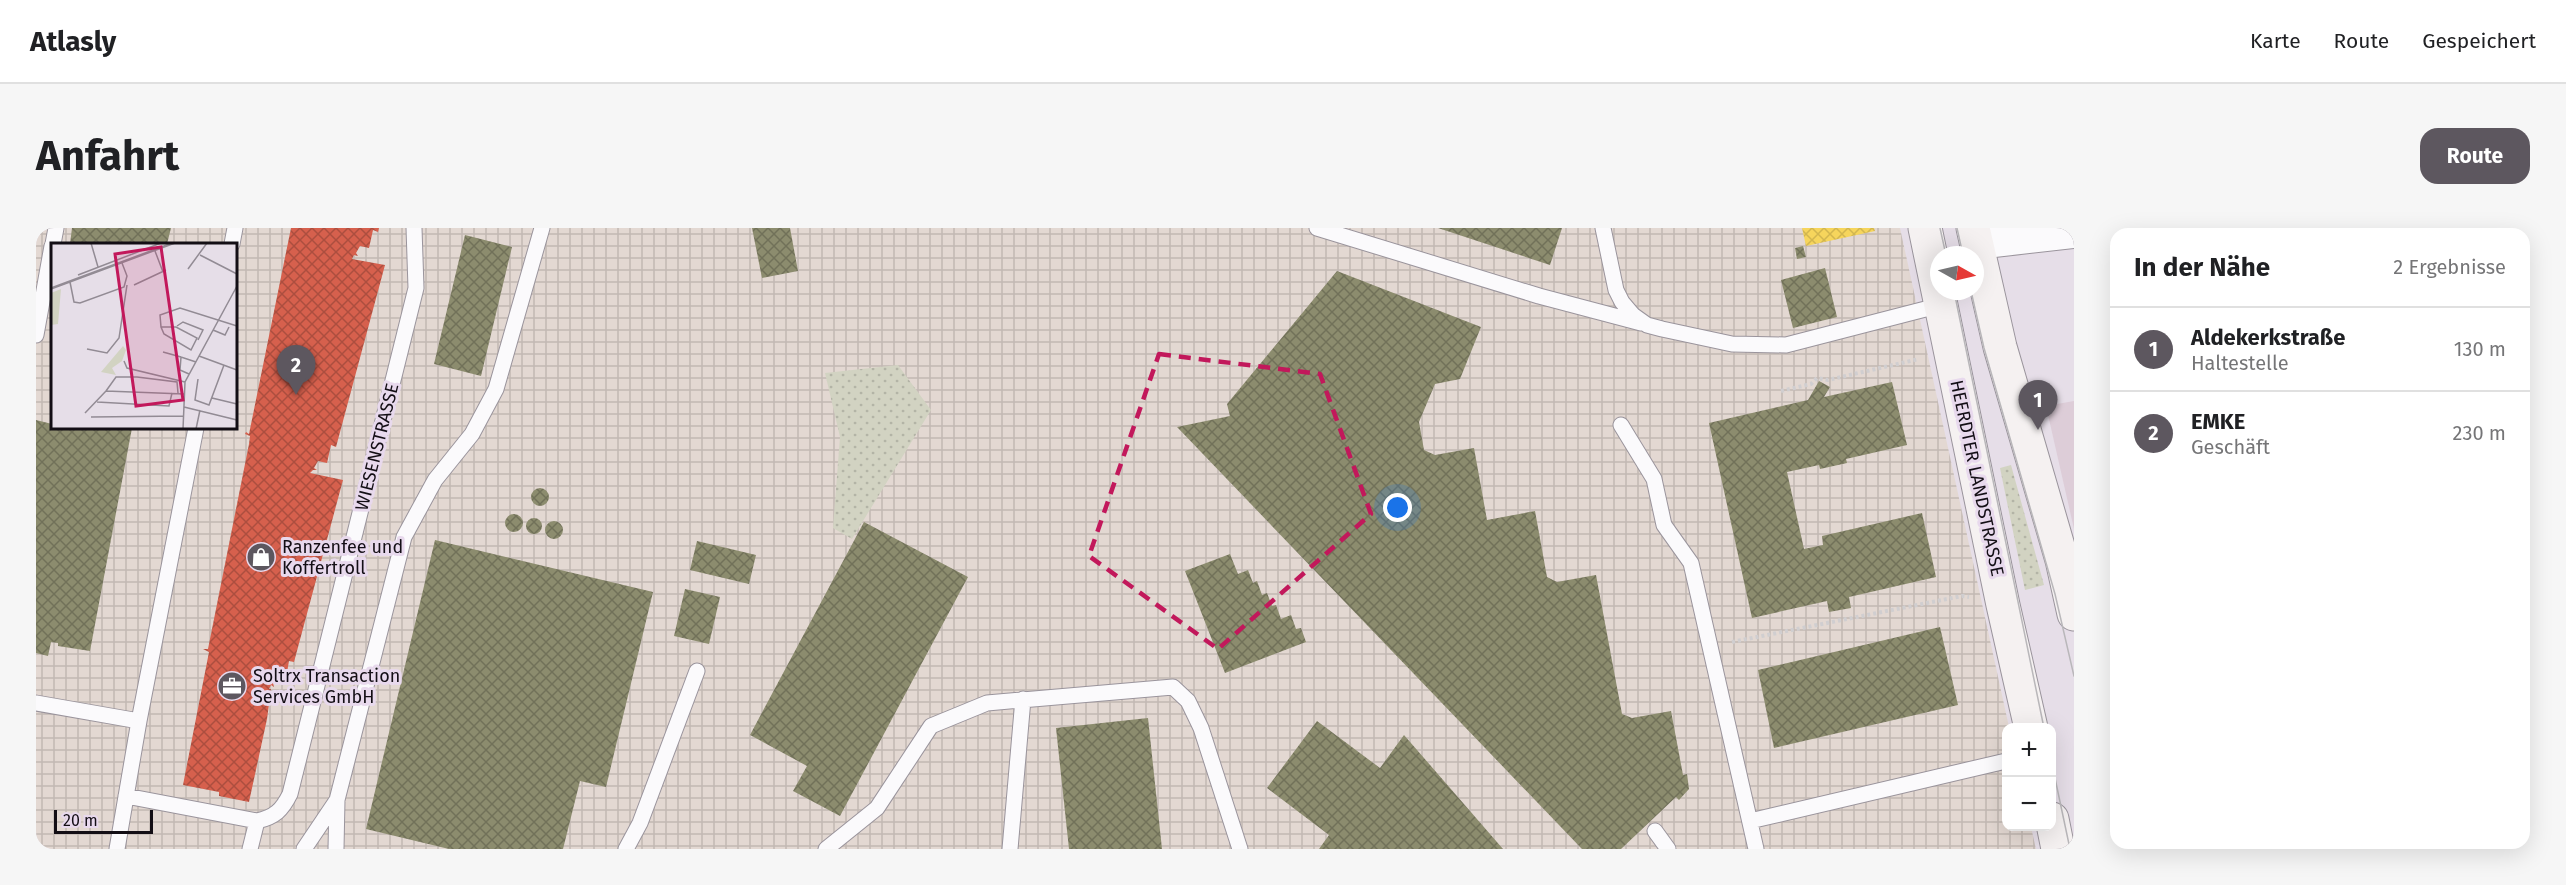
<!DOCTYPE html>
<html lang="de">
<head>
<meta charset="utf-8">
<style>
  body { margin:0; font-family:"Fira Sans",sans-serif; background:#f6f6f6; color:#202124 }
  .controls { position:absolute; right:18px; bottom:18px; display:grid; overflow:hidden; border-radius:12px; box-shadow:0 6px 24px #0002 }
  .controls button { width:54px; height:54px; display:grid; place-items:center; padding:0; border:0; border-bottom:2px solid #e0e0e0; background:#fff; color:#202124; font:30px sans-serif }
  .compass { position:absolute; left:1894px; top:18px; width:54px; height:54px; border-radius:50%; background:#fff; box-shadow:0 6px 24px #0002; rotate:98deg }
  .scale { position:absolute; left:18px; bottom:15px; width:99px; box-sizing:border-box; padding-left:6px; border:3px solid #130e15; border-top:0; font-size:16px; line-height:21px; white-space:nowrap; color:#130e15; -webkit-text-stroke:4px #e8d9ed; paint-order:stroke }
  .you { position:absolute; left:1362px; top:280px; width:21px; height:21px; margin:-15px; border:4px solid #fff; border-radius:50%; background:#1a73e8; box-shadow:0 0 0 9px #1a73e833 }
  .badge { display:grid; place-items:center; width:39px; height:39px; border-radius:50%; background:#5d575f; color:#fff; font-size:20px; font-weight:700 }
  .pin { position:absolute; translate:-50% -50px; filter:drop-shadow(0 2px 3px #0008) }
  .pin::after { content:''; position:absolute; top:32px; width:21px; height:18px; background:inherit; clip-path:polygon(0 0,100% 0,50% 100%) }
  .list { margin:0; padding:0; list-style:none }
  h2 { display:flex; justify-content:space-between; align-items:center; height:78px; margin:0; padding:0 24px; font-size:26px }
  h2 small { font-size:20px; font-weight:400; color:#757577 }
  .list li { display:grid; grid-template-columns:39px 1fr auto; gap:18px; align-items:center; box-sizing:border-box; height:84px; padding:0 24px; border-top:2px solid #e0e0e0 }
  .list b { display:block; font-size:22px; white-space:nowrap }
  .list p { margin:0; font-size:20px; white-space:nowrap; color:#757577 }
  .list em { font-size:20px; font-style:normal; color:#757577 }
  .map { position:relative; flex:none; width:2038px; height:621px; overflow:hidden; border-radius:18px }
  header { display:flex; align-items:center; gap:36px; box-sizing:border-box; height:84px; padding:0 30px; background:#fff; border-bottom:2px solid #e0e0e0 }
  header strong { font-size:28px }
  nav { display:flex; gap:33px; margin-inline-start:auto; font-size:21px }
  .intro { display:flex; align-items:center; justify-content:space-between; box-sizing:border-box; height:144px; padding:0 36px }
  h1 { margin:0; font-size:42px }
  .button { padding:15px 27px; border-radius:18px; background:#5d575f; color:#fff; font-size:21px; font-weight:700 }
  main { display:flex; gap:36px; padding:0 36px }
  aside { flex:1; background:#fff; border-radius:18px; box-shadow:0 6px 24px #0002 }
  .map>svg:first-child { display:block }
  .industrial { fill:url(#industrial-grid); fill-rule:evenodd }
  .education { fill:#ddcdd8 }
  .grass { fill:url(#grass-dots) }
  .homes { fill:url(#homes-cross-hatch) }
  .shops { fill:url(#shops-cross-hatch) }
  .industry { fill:url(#industry-cross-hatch) }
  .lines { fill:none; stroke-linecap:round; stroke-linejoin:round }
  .lane-casing { stroke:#9a949c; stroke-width:17 }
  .street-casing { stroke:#9a949c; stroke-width:34 }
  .secondary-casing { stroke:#9a949c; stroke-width:35 }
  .path { stroke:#d0ced0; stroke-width:4; stroke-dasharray:3 3; stroke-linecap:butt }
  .lane { stroke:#fbfafc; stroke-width:15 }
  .street { stroke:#fbfafc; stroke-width:32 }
  .secondary { stroke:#f5f1f1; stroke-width:33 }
  .tram { stroke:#b9b7ba; stroke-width:1.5 }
  .marked { fill:none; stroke:#c2185b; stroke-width:4.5; stroke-dasharray:12 8; stroke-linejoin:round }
  .labels { text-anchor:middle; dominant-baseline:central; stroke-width:6; stroke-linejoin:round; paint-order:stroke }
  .street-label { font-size:18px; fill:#130e15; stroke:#e8d9ed }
  .poi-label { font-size:18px; fill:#130e15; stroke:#e8d9ed; text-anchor:start }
  .inset-road { fill:none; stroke:#928b94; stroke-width:1.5 }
  .view { fill:#c2185b; fill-opacity:0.15; stroke:#c2185b; stroke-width:3 }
  .inset-edge { fill:none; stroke:#130e15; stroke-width:3 }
</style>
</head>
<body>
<header>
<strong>Atlasly</strong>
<nav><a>Karte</a><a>Route</a><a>Gespeichert</a></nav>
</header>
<div class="intro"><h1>Anfahrt</h1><a class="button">Route</a></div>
<main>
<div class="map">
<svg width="2038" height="621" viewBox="0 0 2038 621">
  <defs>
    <pattern id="industrial-grid" width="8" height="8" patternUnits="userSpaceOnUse" patternTransform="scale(1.5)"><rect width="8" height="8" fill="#e3d8d2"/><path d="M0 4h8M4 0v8" fill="none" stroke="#c2b8b3"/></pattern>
    <pattern id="grass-dots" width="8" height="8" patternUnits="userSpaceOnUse" patternTransform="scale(1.5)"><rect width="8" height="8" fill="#d2d3c2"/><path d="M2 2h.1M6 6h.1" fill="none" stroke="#b3b4a6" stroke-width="1.8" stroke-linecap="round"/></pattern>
    <pattern id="homes-cross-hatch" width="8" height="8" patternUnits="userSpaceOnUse" patternTransform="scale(1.5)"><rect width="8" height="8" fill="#f6d55c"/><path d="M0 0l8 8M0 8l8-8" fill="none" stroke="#d2b64f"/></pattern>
    <pattern id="shops-cross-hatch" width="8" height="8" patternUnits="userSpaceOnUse" patternTransform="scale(1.5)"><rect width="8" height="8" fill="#d6604d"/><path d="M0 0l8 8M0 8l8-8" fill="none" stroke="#ac4e3f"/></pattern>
    <pattern id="industry-cross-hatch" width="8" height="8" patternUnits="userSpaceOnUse" patternTransform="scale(1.5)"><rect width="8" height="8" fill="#8c8c6e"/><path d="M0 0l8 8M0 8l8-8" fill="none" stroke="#717159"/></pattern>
  </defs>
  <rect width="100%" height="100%" fill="#e6dee8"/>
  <!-- industrial -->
  <path class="industrial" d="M 0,0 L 1864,0 L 1973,499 L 1970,500 L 1970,598 L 1995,599 L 2000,621 L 0,621 ZM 16,16 L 200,16 L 200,200 L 16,200 Z"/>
  <!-- education -->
  <path class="education" d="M 2038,173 L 2038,301 L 2010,178 Z"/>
  <!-- grass -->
  <path class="grass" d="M 862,137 L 895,182 L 816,311 L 797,300 L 804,209 L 789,145 Z
    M 1975,237 L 2008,357 L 1989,362 L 1964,240 Z"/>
  <!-- homes -->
  <path class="homes" d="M 1766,0 L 1838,0 L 1839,3 L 1770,18 Z"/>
  <!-- shops -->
  <path class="shops" d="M 255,0 L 343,0 L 342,4 L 337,2 L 333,20 L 324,18 L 320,25 L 322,28 L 318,27 L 316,31 L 349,37 L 300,219 L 295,217 L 291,235 L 282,233 L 278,240 L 281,242 L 277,242 L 274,245 L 307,252 L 258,434 L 253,433 L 250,450 L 240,448 L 237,455 L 238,459 L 235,457 L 233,461 L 235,461 L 231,491 L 213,574 L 183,568 L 183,564 L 147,557 L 173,424 L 167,421 L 172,421 L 213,216 L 214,208 L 209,206 L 210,204 L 213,206 Z"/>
  <!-- industry -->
  <path class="industry" d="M 36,0 L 135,0 L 131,16 L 34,16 Z
    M 716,0 L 754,0 L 762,43 L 726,50 Z
    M 1402,0 L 1526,0 L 1514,37 Z
    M 429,7 L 476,19 L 445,148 L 398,136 Z
    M 1767,18 L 1770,29 L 1761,31 L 1759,20 Z
    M 1789,40 L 1801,89 L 1757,100 L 1745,52 Z
    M 1301,43 L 1445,99 L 1424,151 L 1399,156 L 1383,194 L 1388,222 L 1399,227 L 1438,220 L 1451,292 L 1499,283 L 1511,349 L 1521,354 L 1560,347 L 1586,486 L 1596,490 L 1635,483 L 1647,547 L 1651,546 L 1653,561 L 1643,572 L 1640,569 L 1585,621 L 1546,621 L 1141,199 L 1194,188 L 1191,176 Z
    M 1783,153 L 1794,159 L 1788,169 L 1856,154 L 1871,217 L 1810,231 L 1811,235 L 1784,241 L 1783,237 L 1751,244 L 1768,321 L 1787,317 L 1786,308 L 1886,285 L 1900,349 L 1813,369 L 1815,380 L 1793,384 L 1791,373 L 1716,390 L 1673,195 L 1772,172 Z
    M 0,192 L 16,196 L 16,200 L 96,200 L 54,423 L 22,418 L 22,415 L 15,414 L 12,428 L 0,425 Z
    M495 269a9 9 0 1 1 18 0a9 9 0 1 1-18 0Z
    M469 295a9 9 0 1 1 18 0a9 9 0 1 1-18 0Z
    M490 298a8 8 0 1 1 16 0a8 8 0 1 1-16 0Z
    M509 302a9 9 0 1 1 18 0a9 9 0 1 1-18 0Z
    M 828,294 L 932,349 L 804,588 L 757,563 L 771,538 L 714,507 Z
    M 399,312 L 617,364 L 570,559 L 544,553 L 527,621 L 413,621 L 330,601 Z
    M 661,313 L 720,327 L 713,356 L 654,342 Z
    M 1194,326 L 1202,346 L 1212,342 L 1217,355 L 1221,353 L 1226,367 L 1231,365 L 1236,378 L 1240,377 L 1245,391 L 1255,387 L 1260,401 L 1265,400 L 1270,414 L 1189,445 L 1149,343 Z
    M 649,361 L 684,369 L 673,416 L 638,408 Z
    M 1904,399 L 1922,477 L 1738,520 L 1722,442 Z
    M 1112,490 L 1126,621 L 1033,621 L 1020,500 Z
    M 1281,493 L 1344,540 L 1368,507 L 1467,621 L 1283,621 L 1293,607 L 1231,560 Z"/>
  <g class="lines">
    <!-- lane casing -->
    <g class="lane-casing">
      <path id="lane" d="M 1281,0 L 1503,68 L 1605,95
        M 1567,0 L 1580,62 L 1586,74 L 1597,87 L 1611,97 L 1626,101 L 1696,116 L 1750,117 L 1905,77
        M 17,16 L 20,0
        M 196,16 L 199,0
        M 0,107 L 16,18
        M 1585,197 L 1618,251 L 1628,297 L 1655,335 L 1720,621
        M 0,475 L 103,493
        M 90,568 L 221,593 C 239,589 246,582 254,566 L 380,60 L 378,0
        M 1714,593 L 1970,533
        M 1619,603 L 1632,621
        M 81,621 L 103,493 L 160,200
        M 214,621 L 221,593
        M 268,621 L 301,572 L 368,309 L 399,252 L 436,206 L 460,161 L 506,0
        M 300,621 L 301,572
        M 590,621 L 604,595 L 661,443
        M 790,621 L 841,580 L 895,498 L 951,475 L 1137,459 L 1152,473 L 1165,500 L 1204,621
        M 974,621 L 987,471"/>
    </g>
    <!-- street casing -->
    <g class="street-casing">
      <path id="street" d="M 1940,15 L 2038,4"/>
    </g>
    <!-- secondary casing -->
    <g class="secondary-casing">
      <path id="secondary" d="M 1889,0 L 1967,377 L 1995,500
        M 1937,0 L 1964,119 L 2026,332 L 2038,386
        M 2016,591 L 2022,621"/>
    </g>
    <!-- path -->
    <path class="path" d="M 1745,163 L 1775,156 L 1781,150 L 1792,152 L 1883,131
      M 1696,414 L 1926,368 L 1933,369"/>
    <!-- lane -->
    <use href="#lane" class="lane"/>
    <!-- street -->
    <use href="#street" class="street"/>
    <!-- secondary -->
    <use href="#secondary" class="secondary"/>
    <!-- tram -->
    <path class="tram" d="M 1904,0 L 1910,27
      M 1921,0 L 1927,27
      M 1918,63 L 2008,500
      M 1935,63 L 1948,120 L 2019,366 L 2038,448
      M 2016,536 L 2034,621"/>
  </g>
  <!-- marked area -->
  <path class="marked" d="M 1123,126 L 1284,146 L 1335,286 L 1182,421 L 1053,328 Z"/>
  <!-- icons -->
  <defs>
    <g id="shop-disc" transform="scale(1.5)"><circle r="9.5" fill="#5d575f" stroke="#e8d9ed"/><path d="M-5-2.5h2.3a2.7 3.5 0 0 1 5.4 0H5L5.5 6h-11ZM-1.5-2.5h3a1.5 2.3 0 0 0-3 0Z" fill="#fff"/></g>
    <g id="office-disc" transform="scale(1.5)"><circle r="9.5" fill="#5d575f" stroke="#e8d9ed"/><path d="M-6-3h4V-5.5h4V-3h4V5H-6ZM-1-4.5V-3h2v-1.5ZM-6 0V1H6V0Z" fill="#fff"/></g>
  </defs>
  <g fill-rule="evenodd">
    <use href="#shop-disc" x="225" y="329"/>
    <use href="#office-disc" x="196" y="458"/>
  </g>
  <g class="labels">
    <!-- street labels -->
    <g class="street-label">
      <text transform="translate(341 219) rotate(-76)">WIESENSTRASSE</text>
      <text transform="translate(1941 250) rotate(78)">HEERDTER LANDSTRASSE</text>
    </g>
    <!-- poi labels -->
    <g class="poi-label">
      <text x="246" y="319">Ranzenfee und<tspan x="246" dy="21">Koffertroll</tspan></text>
      <text x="217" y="448">Soltrx Transaction<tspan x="217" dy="21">Services GmbH</tspan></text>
    </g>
  </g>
  <!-- overview -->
  <g transform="translate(15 15)">
    <rect width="186" height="186" fill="#e6dee8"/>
    <path d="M 72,103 L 75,107 L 71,118 L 61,125 L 65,132 L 50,129 Z" fill="#d2d3c2"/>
    <path d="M 10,46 L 7,81 L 0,82 L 0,50 Z" fill="#d2d3c2"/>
    <path class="inset-road" d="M 40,0 L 47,24M 104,8 L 112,29M 149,12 L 186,31M 137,26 L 156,0M 27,32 L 110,0M 19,39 L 23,59 L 29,60 L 73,44 L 76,33 L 71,20M 83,42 L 115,27M 0,45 L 121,0M 0,46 L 124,0M 126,83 L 132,79 L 152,87 L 147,97M 110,84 L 125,84 L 146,95 L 140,107 L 113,91 L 110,84 L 109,72 L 129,65 L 186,83M 162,87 L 174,92 L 178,84M 36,106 L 56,110 L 68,95 L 76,42M 112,109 L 130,114M 148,113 L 186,127M 73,118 L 76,125 L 134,139M 138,131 L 129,127 L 130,114 L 145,119M 147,136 L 144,157 L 158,162 L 173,122M 55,148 L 65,134 L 86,134 L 126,139 L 127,150M 161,155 L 186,161M 46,159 L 118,163 L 121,150M 133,164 L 186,177M 34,170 L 55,148 L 133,151M 40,174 L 133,173M 132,186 L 134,139 L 186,43M 145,186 L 149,167"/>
    <path class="view" d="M 110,4 L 132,157 L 85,163 L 64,11 Z"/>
    <rect width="186" height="186" class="inset-edge"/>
  </g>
</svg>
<div class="controls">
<button>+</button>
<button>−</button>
</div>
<svg class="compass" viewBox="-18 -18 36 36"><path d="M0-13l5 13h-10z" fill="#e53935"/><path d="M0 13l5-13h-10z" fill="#757577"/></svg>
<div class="scale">20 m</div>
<div class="you"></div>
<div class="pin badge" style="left:2002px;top:202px">1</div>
<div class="pin badge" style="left:260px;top:167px">2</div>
</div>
<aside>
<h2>In der Nähe<small>2 Ergebnisse</small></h2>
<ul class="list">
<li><span class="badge">1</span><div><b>Aldekerkstraße</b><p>Haltestelle</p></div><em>130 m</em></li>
<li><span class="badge">2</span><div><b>EMKE</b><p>Geschäft</p></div><em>230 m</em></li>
</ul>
</aside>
</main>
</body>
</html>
